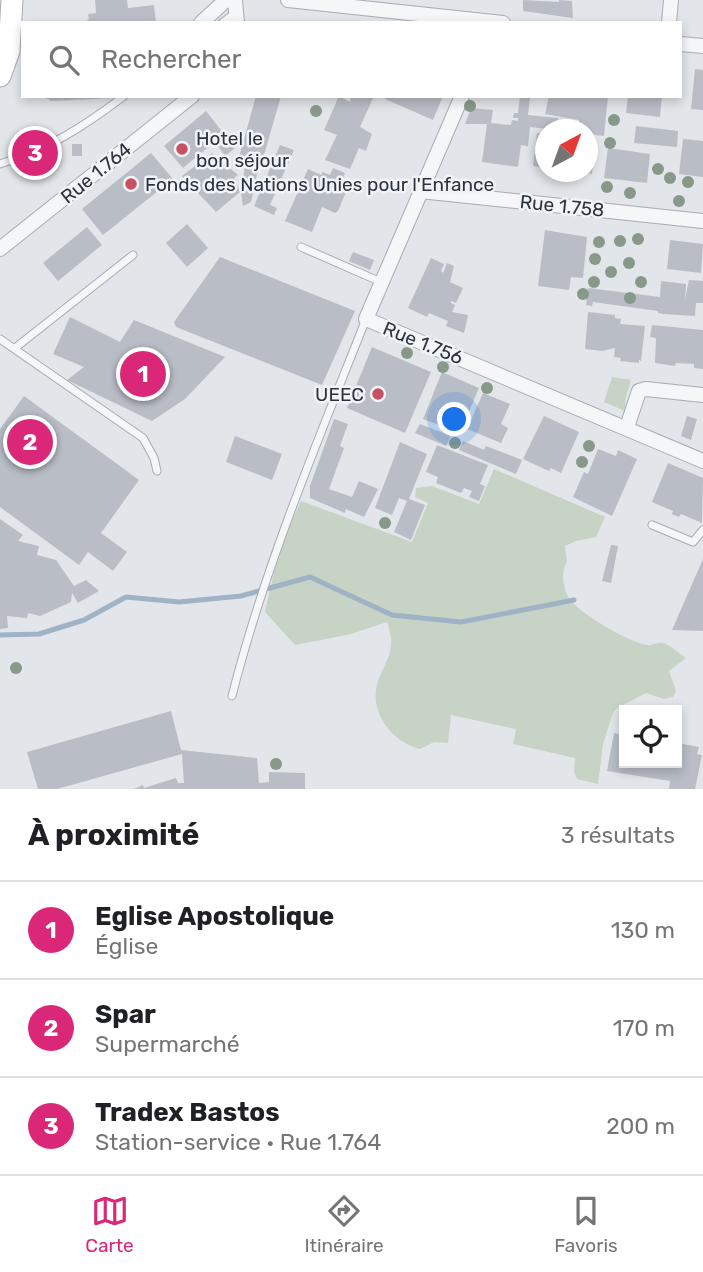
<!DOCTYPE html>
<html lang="fr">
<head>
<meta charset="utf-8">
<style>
  body { margin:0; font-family:Rubik,sans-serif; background:#f6f6f6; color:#202124 }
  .controls { position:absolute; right:21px; bottom:21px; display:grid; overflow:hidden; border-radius:0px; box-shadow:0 4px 10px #0003 }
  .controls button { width:63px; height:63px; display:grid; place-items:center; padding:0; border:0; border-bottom:2px solid #e0e0e0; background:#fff; color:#202124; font:35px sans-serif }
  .compass { position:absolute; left:535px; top:119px; width:63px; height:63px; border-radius:50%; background:#fff; box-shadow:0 4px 10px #0003; rotate:41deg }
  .you { position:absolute; left:455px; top:420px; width:24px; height:24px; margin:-18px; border:5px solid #fff; border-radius:50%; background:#1a73e8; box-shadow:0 0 0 10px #1a73e833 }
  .badge { display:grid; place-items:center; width:46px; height:46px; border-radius:50%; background:#db2777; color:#fff; font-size:23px; font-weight:700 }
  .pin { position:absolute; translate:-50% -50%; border:4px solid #fff; box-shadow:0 2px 7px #0006 }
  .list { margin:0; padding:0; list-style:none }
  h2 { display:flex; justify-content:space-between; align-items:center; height:91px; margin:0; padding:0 28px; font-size:30px }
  h2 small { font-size:23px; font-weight:400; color:#757577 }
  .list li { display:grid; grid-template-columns:46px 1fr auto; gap:21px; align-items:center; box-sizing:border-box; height:98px; padding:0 28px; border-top:2px solid #e0e0e0 }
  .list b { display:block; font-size:26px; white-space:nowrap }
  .list p { margin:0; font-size:23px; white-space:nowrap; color:#757577 }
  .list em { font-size:23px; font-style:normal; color:#757577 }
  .icon { flex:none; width:38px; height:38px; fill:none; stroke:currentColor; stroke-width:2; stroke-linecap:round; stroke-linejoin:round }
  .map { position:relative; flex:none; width:703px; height:789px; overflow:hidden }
  .search { position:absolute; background:#fff; box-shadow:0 4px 10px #0003; left:21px; right:21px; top:21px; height:77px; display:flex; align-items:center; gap:18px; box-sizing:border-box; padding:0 24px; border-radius:0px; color:#757577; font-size:26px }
  .sheet { height:385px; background:#fff }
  nav { display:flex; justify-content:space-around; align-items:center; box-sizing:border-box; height:98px; border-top:2px solid #e0e0e0; background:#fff; font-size:19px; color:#757577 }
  nav a { display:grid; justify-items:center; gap:4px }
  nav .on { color:#db2777 }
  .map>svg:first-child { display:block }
  .green { fill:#c7d3c4 }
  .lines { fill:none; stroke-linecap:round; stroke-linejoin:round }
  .stream { stroke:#a0b2c6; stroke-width:5 }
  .building { fill:#b9bec6 }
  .lane-casing { stroke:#a7acb3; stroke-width:9 }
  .street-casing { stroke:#a7acb3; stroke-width:16 }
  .secondary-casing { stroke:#a7acb3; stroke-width:23 }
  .lane { stroke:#f4f6f8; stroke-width:7 }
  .street { stroke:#f4f6f8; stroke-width:14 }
  .secondary { stroke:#fff; stroke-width:21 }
  .tree { fill:#889989 }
  .poi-dot { fill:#c55161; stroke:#f1f4f7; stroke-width:2.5 }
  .labels { text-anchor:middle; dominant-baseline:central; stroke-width:5; stroke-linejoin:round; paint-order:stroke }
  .poi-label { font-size:19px; fill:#2b3340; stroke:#f1f4f7; text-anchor:start }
  .street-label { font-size:19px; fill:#2b3340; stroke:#f1f4f7 }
</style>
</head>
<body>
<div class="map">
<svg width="703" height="789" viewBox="0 0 703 789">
  <rect width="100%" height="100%" fill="#e2e5e9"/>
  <!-- green -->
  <path class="green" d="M 612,377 L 631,380 L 626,397 L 625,411 L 604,402 Z
    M 494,469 L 605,517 L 596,537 L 576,541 L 565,546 L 567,562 C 560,572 563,593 572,602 C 585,616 628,642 647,645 C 652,646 658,642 663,643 C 670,645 680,654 686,658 L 669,671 L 676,691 L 673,697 L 664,699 L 646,693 L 617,708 L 613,713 L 603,744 L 598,784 L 577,779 L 574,772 L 575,758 L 513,744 L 516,729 L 451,715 L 448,743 L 434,742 L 420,749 C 391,742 368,711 378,681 C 382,669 391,657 391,644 C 392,637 389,629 387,622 L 351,634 L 295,645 L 265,612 L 279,550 L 301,501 L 412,542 L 428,503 L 415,497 L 416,488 L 432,486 L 479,504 Z"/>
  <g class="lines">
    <!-- stream -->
    <path class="stream" d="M 0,635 L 39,634 L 84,620 L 126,597 L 179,602 L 241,596 L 310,577 L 392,615 L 461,622 L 574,600"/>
  </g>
  <!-- building -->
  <path class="building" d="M 95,0 L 127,0 L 128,8 L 154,5 L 156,23 L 84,23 L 89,19 L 88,14 L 96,13 Z
    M 523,0 L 559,2 L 559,0 L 572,1 L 573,18 L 523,11 Z
    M 695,69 L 703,70 L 703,110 L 691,109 Z
    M 43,96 L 113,96 L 113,98 L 51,101 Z
    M 256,96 L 281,96 L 262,162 L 260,161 L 251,202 L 243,206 L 241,193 L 246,158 L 239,157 Z
    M 339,96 L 350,102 L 351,96 L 374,96 L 360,127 L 372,134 L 366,151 L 359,148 L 350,169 L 325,160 L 337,135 L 324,130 Z
    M 386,96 L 443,96 L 433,120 L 385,99 Z
    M 520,96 L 530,97 L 528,115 L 558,118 L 557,130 L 530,127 L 528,146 L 521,145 L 518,167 L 482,162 L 487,124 L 465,124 L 471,108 L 493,110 L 491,123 L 511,125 L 512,120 L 518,121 L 518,118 L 513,118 L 514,113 L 518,113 Z
    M 549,96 L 608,96 L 604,136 L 588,134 L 588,130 L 578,130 L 579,120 L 545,114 Z
    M 628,96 L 662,96 L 660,117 L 626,113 Z
    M 206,111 L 224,134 L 183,168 L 164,146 Z
    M 636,126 L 678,131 L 677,147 L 634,143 Z
    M 537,133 L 546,134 L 546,168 L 533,166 Z
    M 232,136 L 234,149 L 225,156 L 218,146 Z
    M 588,138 L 595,139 L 592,174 L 588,173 Z
    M 683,139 L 703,141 L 703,177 L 679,174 Z
    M 72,144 L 82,144 L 82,156 L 72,156 Z
    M 280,145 L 294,150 L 270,205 L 277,208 L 274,215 L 254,206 Z
    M 608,148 L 650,154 L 647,183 L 604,178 Z
    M 151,153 L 173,179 L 103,235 L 82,209 Z
    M 212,153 L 238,175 L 234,178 L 240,192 L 216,212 L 182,176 Z
    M 333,168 L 345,173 L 342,180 L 346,182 L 343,188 L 346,192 L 338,211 L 335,213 L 322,207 L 312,232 L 285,221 L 308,169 L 321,175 L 323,172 L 330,175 Z
    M 187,224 L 208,248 L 187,267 L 166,243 Z
    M 87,227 L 102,245 L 58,281 L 43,263 Z
    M 545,230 L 587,237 L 583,278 L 571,277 L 569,290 L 538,286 Z
    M 670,240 L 703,244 L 701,273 L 667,269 Z
    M 353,252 L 374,260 L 370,270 L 349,261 Z
    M 220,257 L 355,311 L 322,385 L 176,327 L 174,322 Z
    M 431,258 L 444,264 L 441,271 L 443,273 L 447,263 L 454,266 L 450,282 L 463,288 L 456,303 L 451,301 L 451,303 L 455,305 L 452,312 L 468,315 L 464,333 L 446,326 L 448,321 L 429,313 L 427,317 L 408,308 Z
    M 689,280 L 703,281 L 703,303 L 696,303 L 695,316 L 663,314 L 658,313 L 658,311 L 593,302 L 592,306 L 586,305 L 588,288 L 660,297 L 661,281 L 686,284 L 685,300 Z
    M 588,312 L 615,315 L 615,318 L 621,319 L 620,324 L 645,326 L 641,361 L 639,360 L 639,363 L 620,361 L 621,358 L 614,357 L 615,348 L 602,351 L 585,349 Z
    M 70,317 L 120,342 L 134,320 L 225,357 L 185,399 L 152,421 L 67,380 L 84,367 L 53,354 Z
    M 652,325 L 703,330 L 703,369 L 694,368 L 694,364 L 676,363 L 675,366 L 655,363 L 656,338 L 650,337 Z
    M 372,347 L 431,372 L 405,433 L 347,408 Z
    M 442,372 L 479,388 L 460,433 L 423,419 Z
    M 483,393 L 510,404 L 501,424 L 508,428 L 501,443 L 467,429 Z
    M 24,396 L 139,480 L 101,533 L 127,552 L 113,571 L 88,552 L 79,565 L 0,507 L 0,429 Z
    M 544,416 L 579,432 L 561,473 L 551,468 L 549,471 L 523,459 Z
    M 687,416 L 697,419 L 691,440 L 681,436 Z
    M 334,419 L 348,424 L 340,446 L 344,448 L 329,489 L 352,497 L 359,481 L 378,489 L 364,517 L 346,509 L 345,513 L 310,498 L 310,486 Z
    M 420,424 L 451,436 L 446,446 L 415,433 Z
    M 235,436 L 282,454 L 272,480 L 226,462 Z
    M 463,441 L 484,450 L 486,446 L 522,460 L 516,474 L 459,450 Z
    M 400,442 L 427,454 L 409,499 L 425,505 L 411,540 L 394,532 L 407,501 L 399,498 L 392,515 L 375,508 Z
    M 437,445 L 488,465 L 480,484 L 485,486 L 479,501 L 469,497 L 472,491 L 464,488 L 461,493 L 436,483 L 438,477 L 426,472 Z
    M 598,449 L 616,456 L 618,450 L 637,459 L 612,516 L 573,497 L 584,472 L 588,474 Z
    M 668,463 L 703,478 L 702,523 L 681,514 L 679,517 L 672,514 L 673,511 L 652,502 Z
    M 0,519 L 23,535 L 18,541 L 39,546 L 37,555 L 56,560 L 74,586 L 86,580 L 99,591 L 78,603 L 72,593 L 71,602 L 40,616 L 28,613 L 27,618 L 7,616 L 8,628 L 0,629 Z
    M 611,545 L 618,546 L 611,583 L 602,581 Z
    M 703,559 L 703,631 L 672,630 Z
    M 171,711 L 181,750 L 257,758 L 259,783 L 269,782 L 269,772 L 305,773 L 305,789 L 134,789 L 143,785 L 144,788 L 176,778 L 178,783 L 184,783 L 182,754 L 57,789 L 38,789 L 27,752 Z
    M 614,733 L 624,735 L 624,763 L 677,763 L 677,743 L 699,747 L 697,754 L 702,755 L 695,789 L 669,789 L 670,781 L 607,771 Z"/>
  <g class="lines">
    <!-- lane casing -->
    <g class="lane-casing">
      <path id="lane" d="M 222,23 L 235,13
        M 0,164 C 46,151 86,125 124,96
        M 301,247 L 381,282
        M 0,339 L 143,438 L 154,458 L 157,471
        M 15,348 L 133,255
        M 652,525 L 693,542 L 703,530
        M 232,696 C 265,566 317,443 366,319"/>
    </g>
    <!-- street casing -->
    <g class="street-casing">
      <path id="street" d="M 235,0 L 237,23
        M 288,0 L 503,23
        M 201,23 L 226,0
        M 669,23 L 671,0
        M 680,44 L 703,46
        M 462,96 L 366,319 L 703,461
        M 420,191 L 703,221
        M 0,249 L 192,96
        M 627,427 L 639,391 L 646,389 L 703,395"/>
    </g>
    <!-- secondary casing -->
    <g class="secondary-casing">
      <path id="secondary" d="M 0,76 L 9,51 L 12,0"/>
    </g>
    <!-- lane -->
    <use href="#lane" class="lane"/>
    <!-- street -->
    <use href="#street" class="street"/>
    <!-- secondary -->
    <use href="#secondary" class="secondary"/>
  </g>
  <!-- trees -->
  <g class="tree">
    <circle cx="470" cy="106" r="6"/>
    <circle cx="316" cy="111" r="6"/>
    <circle cx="614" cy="120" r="6"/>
    <circle cx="610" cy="143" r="6"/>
    <circle cx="658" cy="169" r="6"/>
    <circle cx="670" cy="178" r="6"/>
    <circle cx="688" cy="182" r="6"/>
    <circle cx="607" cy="187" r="6"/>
    <circle cx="630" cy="193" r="6"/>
    <circle cx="679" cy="201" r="6"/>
    <circle cx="638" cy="239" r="6"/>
    <circle cx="620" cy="241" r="6"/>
    <circle cx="599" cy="242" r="6"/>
    <circle cx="595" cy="259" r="6"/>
    <circle cx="629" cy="263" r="6"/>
    <circle cx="611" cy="272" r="6"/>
    <circle cx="594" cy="282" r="6"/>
    <circle cx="641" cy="282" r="6"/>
    <circle cx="583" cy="294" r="6"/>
    <circle cx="630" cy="298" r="6"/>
    <circle cx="407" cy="353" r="6"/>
    <circle cx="443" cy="367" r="6"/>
    <circle cx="487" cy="388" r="6"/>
    <circle cx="455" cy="443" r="6"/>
    <circle cx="589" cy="446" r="6"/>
    <circle cx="582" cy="462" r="6"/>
    <circle cx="385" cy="523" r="6"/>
    <circle cx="16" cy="668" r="6"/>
    <circle cx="276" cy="764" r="6"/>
  </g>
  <!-- markers -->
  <g class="poi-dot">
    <circle cx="182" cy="149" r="7"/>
    <circle cx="131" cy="184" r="7"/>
    <circle cx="378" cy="394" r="7"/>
  </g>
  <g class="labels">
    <!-- poi labels -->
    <g class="poi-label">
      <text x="196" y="138">Hotel le<tspan x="196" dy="22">bon séjour</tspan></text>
      <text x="145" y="184">Fonds des Nations Unies pour l'Enfance</text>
      <text x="364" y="394" text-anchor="end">UEEC</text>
    </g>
    <!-- street labels -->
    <g class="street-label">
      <text transform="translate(96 173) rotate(-39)">Rue 1.764</text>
      <text transform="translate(562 206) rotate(6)">Rue 1.758</text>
      <text transform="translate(423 343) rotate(22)">Rue 1.756</text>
    </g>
  </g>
</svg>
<div class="controls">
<button><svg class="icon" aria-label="locate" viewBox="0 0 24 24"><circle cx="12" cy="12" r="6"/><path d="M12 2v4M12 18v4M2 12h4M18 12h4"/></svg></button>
</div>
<svg class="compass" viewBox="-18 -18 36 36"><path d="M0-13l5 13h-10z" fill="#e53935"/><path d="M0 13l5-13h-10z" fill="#757577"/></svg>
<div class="you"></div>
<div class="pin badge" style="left:143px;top:374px">1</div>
<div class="pin badge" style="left:30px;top:442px">2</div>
<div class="pin badge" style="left:35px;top:153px">3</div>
<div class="search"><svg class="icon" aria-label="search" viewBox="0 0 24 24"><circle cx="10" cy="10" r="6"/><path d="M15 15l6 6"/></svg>Rechercher</div>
</div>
<section class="sheet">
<h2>À proximité<small>3 résultats</small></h2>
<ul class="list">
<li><span class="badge">1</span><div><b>Eglise Apostolique</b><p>Église</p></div><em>130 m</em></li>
<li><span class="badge">2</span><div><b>Spar</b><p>Supermarché</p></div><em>170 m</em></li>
<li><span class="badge">3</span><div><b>Tradex Bastos</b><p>Station-service · Rue 1.764</p></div><em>200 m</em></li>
</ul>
</section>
<nav>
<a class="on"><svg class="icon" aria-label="map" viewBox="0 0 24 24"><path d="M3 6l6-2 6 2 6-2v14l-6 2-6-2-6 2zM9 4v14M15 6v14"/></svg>Carte</a>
<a><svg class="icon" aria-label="directions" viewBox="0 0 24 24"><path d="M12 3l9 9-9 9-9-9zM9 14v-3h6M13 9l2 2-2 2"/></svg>Itinéraire</a>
<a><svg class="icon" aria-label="saved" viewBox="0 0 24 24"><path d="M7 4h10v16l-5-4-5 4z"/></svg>Favoris</a>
</nav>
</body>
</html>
